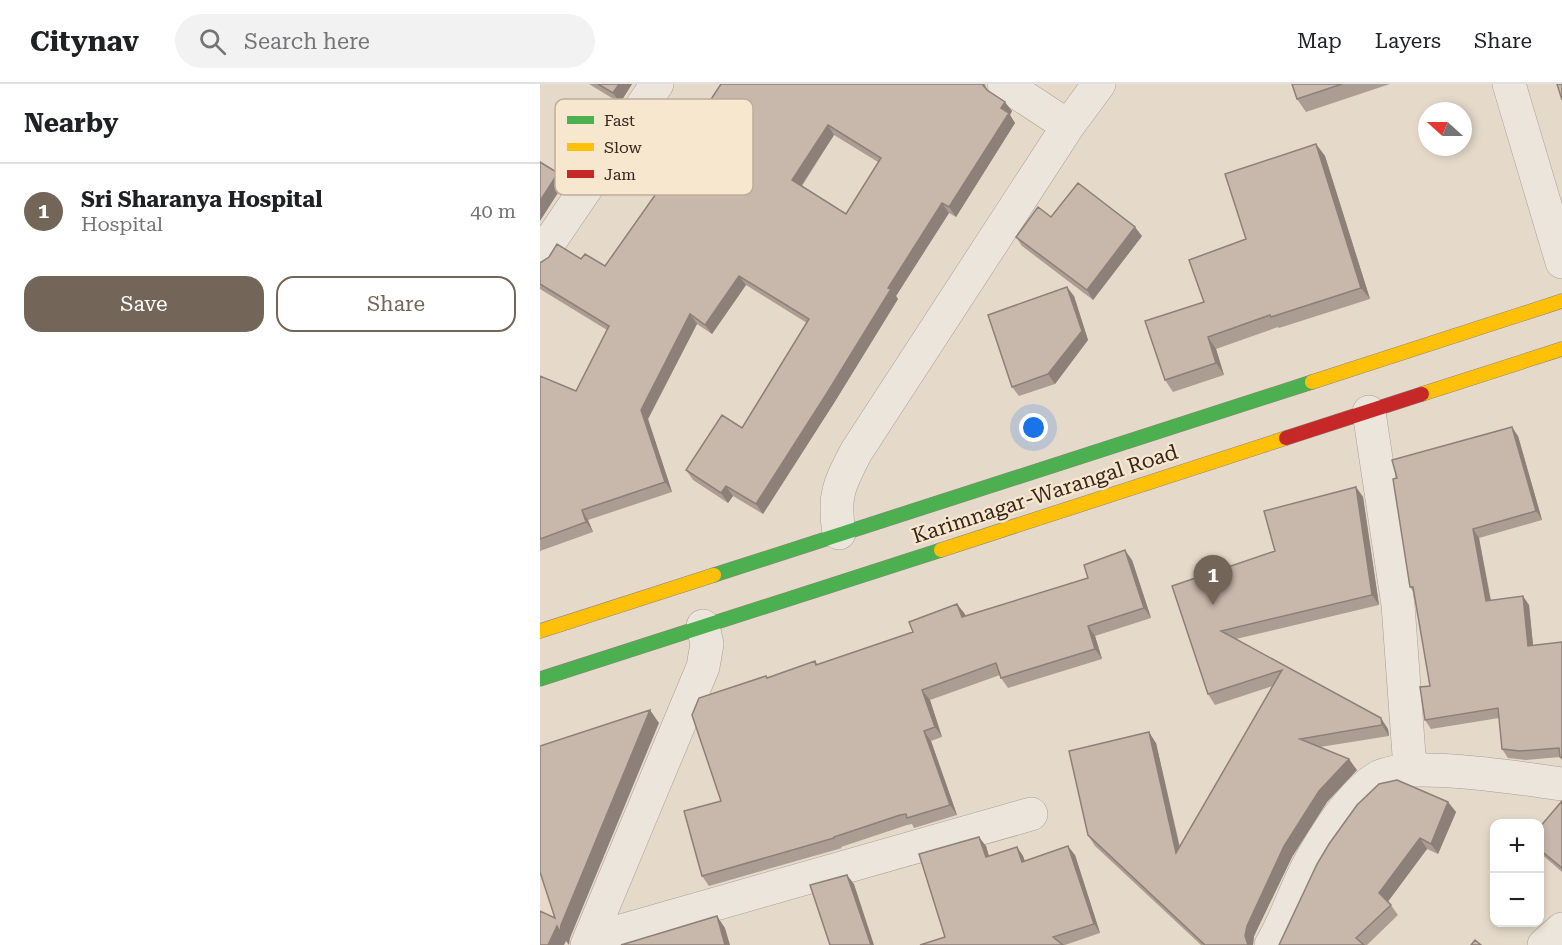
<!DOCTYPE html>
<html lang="en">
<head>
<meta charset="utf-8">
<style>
  body { margin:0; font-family:"Roboto Serif",serif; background:#f2f2f2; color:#202124 }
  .controls { position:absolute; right:18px; bottom:18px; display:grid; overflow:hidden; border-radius:12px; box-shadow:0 3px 9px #0003 }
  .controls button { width:54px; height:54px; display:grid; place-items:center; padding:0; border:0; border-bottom:2px solid #e0e0e0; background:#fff; color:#202124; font:30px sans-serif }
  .compass { position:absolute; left:878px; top:18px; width:54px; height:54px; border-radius:50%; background:#fff; box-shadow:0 3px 9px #0003; rotate:291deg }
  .you { position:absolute; left:494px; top:344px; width:21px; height:21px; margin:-15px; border:4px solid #fff; border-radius:50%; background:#1a73e8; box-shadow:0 0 0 9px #1a73e833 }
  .badge { display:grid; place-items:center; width:39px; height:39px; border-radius:50%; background:#746559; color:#fff; font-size:20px; font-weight:700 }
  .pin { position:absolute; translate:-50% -50px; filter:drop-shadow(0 2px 3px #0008) }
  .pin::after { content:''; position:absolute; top:32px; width:21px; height:18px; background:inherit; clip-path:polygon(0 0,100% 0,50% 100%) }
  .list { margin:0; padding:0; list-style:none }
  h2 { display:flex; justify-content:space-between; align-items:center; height:78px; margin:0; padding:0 24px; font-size:26px }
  h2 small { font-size:20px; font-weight:400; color:#757577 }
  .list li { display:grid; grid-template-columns:39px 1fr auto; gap:18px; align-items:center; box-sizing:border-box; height:96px; padding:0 24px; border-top:2px solid #e0e0e0 }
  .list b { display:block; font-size:22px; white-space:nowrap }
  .list p { margin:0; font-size:20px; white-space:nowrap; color:#757577 }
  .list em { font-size:20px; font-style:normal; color:#757577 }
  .actions { display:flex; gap:12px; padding:18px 24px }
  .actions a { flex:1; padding:14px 0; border:2px solid #746559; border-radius:18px; text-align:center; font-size:21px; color:#746559 }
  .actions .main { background:#746559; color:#fff }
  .icon { flex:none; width:33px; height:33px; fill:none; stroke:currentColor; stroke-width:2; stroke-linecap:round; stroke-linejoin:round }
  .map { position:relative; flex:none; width:1022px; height:861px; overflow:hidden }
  header { display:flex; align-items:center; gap:36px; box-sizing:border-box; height:84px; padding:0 30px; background:#fff; border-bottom:2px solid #e0e0e0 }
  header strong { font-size:28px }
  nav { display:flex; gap:33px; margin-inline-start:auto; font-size:21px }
  .search { width:420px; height:54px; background:#f2f2f2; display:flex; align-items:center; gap:15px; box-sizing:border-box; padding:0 21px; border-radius:33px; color:#757577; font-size:22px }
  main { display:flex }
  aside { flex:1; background:#fff }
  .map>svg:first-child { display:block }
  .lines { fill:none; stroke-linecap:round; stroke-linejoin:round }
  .street-casing { stroke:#a99f94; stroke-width:34 }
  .fast-casing { stroke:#8f857a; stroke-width:15 }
  .slow-casing { stroke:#8f857a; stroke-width:15 }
  .jam-casing { stroke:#8f857a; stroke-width:15 }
  .street { stroke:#ece5dc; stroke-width:33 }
  .fast { stroke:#4caf50; stroke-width:14 }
  .slow { stroke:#ffc107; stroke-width:14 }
  .jam { stroke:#c62828; stroke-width:14 }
  .wall { fill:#ac9d93; fill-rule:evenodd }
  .shaded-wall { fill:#8c8078 }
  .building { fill:#c8b7ab; stroke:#8c8078; stroke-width:1.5; fill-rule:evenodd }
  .labels { text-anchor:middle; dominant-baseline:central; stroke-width:4.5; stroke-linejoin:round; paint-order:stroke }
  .street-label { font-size:21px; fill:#37261c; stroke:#f7e7ce }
  .key { fill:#f7e7ce; stroke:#bdad99; stroke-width:1.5 }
  .key-label { font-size:16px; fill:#37261c }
</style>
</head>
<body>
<header>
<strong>Citynav</strong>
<div class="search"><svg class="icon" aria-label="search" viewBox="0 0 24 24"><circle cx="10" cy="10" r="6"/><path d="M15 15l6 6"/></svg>Search here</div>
<nav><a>Map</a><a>Layers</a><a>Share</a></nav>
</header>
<main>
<aside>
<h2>Nearby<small></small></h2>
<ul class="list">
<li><span class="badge">1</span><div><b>Sri Sharanya Hospital</b><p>Hospital</p></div><em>40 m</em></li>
</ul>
<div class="actions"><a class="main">Save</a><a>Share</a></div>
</aside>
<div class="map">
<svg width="1022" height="861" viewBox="0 0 1022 861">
  <rect width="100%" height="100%" fill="#e5daca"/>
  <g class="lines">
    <!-- street casing -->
    <g class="street-casing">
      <path id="street" d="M 464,0 L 528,42
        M 969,0 L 1022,178
        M 0,172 L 117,0
        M 829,328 L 858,521 L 870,685
        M 299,449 C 293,412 299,401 316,368 L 528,42 L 559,0
        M 49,856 L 491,730
        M 47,861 L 163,583 L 167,560 L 163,542
        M 731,861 C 748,833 757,799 774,771 C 789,745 812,710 837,694 C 867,675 984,695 1022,700
        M 1004,861 L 1022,845"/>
    </g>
    <!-- fast casing -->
    <g class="fast-casing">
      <path id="fast" d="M 174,491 L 772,298
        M 0,595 L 401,466"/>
    </g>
    <!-- slow casing -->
    <g class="slow-casing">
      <path id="slow" d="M 772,298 L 1022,217
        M 882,310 L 1022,265
        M 401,466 L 746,354
        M 0,547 L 174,491"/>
    </g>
    <!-- jam casing -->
    <g class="jam-casing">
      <path id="jam" d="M 746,354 L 882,310"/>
    </g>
    <!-- street -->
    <use href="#street" class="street"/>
    <!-- fast -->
    <use href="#fast" class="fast"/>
    <!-- slow -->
    <use href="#slow" class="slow"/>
    <!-- jam -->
    <use href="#jam" class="jam"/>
  </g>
  <!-- wall -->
  <path class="wall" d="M 49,0 L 92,0 L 80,19 Z
    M 181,0 L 445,0 L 447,6 L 472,27 L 470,31 L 475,39 L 416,133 L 409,129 L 356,212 L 358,215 L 294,319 L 223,430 L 193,412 L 188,419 L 153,396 L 146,386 L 202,344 L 267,239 L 206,201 L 172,250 L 157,240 L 108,335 L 132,408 L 48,436 L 53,448 L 0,467 L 0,292 L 36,307 L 67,246 L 0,205 L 0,179 L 41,175 L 65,182 L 115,111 L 112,109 L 106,99 L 162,29 ZM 294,51 L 338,78 L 306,130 L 262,102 Z
    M 752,0 L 850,0 L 766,28 L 757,15 Z
    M 776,60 L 785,72 L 830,215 L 739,244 L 738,243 L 676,265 L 684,291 L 633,308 L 625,296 L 664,218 L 706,155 Z
    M 511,133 L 602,152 L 553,216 L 482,162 L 476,153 Z
    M 534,212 L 548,256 L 515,300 L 479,312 L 472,303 Z
    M 978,352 L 1002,436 L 939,454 L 951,516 L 989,521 L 993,561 L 1022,558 L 1022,676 L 1020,673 L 986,676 L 968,674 L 962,665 L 959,634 L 891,645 L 885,636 L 890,602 L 875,510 L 870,503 Z
    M 816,403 L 823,413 L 839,521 L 696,555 L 848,645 L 849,652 L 780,663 L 817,686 L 787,718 L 752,773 L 714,852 L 713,861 L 661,861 L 555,762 L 548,751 L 616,659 L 640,763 L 733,602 L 675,621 L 668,610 L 632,502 L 735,467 Z
    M 592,476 L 611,534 L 555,552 L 562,575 L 468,604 L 461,594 L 460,591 L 390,616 L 402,653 L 391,657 L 417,731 L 374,744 L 372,740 L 367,741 L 301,763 L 302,764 L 169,802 L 162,792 L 181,717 L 226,592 L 228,594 L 275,577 L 278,581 L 373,548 L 417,520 L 425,532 L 548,494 Z
    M 1022,717 L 1022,788 L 999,768 L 999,744 Z
    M 908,718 L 916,728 L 898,770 L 887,765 L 848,817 L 858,831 L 827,861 L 739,861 Z
    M 446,762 L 449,772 L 477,763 L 483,772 L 485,777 L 535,771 L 560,849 L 525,861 L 380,861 L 405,853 Z"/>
  <!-- shaded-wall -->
  <path class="shaded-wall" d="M 79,0 L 92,0 L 80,19 L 73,9 Z
    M 465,18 L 472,27 L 470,31 L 475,39 L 416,133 L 409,123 Z
    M 288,41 L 294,51 L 259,105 L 252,96 Z
    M 776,60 L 785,72 L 830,215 L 821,204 Z
    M 18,89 L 25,98 L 0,137 L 0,117 Z
    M 402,119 L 409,129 L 356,212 L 358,215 L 294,319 L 223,430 L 216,420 L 348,204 Z
    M 595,143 L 602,152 L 553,216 L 547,206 Z
    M 199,192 L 206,201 L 172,250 L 165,241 Z
    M 527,203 L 534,212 L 548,256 L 515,300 L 508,290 Z
    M 150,230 L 157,240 L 108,335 L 132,408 L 125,398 L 101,326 Z
    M 668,253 L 676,265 L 684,291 L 676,279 Z
    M 972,343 L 978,352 L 1002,436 L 996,427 Z
    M 186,402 L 193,412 L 188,419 L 181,409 Z
    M 816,403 L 823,413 L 839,521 L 832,511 Z
    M 42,426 L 48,436 L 53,448 L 46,438 Z
    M 933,445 L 939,454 L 952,525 L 946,517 Z
    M 585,466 L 592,476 L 611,534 L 604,524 Z
    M 983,512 L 989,521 L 994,571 L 988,562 Z
    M 417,520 L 425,530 L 429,543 L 422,533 Z
    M 548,542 L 555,552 L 562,575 L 555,565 Z
    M 382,606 L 390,616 L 402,653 L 395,643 Z
    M 110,626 L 119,639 L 30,854 L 29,861 L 26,857 L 24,861 L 8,861 L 17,842 L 21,841 Z
    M 841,634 L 848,645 L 849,652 L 842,641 Z
    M 384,647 L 391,657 L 417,731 L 410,721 Z
    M 609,648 L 616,659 L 643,779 L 636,769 Z
    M 809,675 L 817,686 L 787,718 L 752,773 L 714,852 L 713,861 L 708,861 L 705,852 L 707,842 L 744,762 L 779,707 Z
    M 908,718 L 916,728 L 898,770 L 891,760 Z
    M 439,753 L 446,762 L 452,783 L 446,773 Z
    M 880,754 L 887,765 L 847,819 L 839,809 Z
    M 528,762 L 535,771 L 560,849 L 554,840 Z
    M 477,763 L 483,772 L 488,787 L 482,778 Z
    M 307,791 L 314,800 L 334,861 L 331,861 Z
    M 177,832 L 185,844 L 190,861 L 185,861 Z"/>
  <!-- building -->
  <path class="building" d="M 58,0 L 79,0 L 73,9 Z
    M 181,0 L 442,0 L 447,6 L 465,18 L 461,24 L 469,29 L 409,123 L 402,119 L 348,204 L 351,205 L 287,309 L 216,420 L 186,402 L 181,409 L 146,386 L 182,331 L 202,344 L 269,235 L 199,192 L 165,241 L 150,230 L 101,326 L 125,398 L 42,426 L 46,438 L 0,455 L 0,292 L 36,307 L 69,242 L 0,200 L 0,179 L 9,173 L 17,160 L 41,175 L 45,170 L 65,182 L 118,107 L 106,99 L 136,50 L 143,54 L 160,28 L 162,29 ZM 288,41 L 341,74 L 306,130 L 252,96 Z
    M 752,0 L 802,0 L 757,15 Z
    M 1017,0 L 1022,0 L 1022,16 Z
    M 776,60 L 821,204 L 731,233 L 730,231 L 668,253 L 676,279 L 625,296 L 605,237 L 664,218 L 649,176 L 706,155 L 685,90 Z
    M 0,78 L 18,89 L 0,117 Z
    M 538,99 L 595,143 L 547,206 L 476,153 L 498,123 L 511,133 Z
    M 527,203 L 542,247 L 508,290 L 472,303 L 448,231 Z
    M 972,343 L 996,427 L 933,445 L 946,517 L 983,512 L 988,562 L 1022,558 L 1022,674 L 1020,673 L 1019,664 L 980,667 L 962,665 L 958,624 L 885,636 L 880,603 L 890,602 L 873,503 L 870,503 L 853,395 L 857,394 L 852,376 Z
    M 816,403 L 832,511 L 681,547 L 841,634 L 842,641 L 760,655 L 809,675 L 779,707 L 744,762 L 707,842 L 705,852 L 708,861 L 665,861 L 548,751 L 529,667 L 609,648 L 636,769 L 742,586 L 668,610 L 632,502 L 735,467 L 724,427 Z
    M 585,466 L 604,524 L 548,542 L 555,565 L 461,594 L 456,579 L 382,606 L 395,643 L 384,647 L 410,721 L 367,734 L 366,730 L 360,731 L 294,753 L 294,754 L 162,792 L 144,727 L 181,717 L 152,631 L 159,614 L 226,592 L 227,594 L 275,577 L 276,581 L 373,548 L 369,538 L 417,520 L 422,533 L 548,494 L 544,481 Z
    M 110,626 L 21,841 L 20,848 L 17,842 L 8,861 L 0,861 L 0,827 L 15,834 L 0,788 L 0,662 Z
    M 857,696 L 908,718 L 891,760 L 880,754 L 839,809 L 851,821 L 816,854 L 824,861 L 739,861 L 777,780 L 789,760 L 817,721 L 839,700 Z
    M 1022,717 L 1022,784 L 999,765 L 999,744 Z
    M 439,753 L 446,773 L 477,763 L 482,778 L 528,762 L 554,840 L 513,853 L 523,861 L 380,861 L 405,853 L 379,770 Z
    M 307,791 L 331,861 L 290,861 L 270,801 Z
    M 177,832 L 185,861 L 81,861 Z
    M 935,856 L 941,861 L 931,861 Z"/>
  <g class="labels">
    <!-- street labels -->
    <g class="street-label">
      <text transform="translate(505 410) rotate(-18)">Karimnagar-Warangal Road</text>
    </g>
  </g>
  <!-- legend -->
  <rect x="15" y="15" width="198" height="96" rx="9" class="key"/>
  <rect x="27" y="32" width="27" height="8" fill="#4caf50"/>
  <rect x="27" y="59" width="27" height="8" fill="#ffc107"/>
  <rect x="27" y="86" width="27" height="8" fill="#c62828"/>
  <g class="key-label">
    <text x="64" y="42">Fast</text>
    <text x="64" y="69">Slow</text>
    <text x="64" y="96">Jam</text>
  </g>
</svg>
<div class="controls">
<button>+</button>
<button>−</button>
</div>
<svg class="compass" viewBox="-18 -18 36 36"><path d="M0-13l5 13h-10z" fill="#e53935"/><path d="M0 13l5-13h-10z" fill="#757577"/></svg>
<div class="you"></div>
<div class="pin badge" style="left:673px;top:521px">1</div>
</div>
</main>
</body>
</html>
